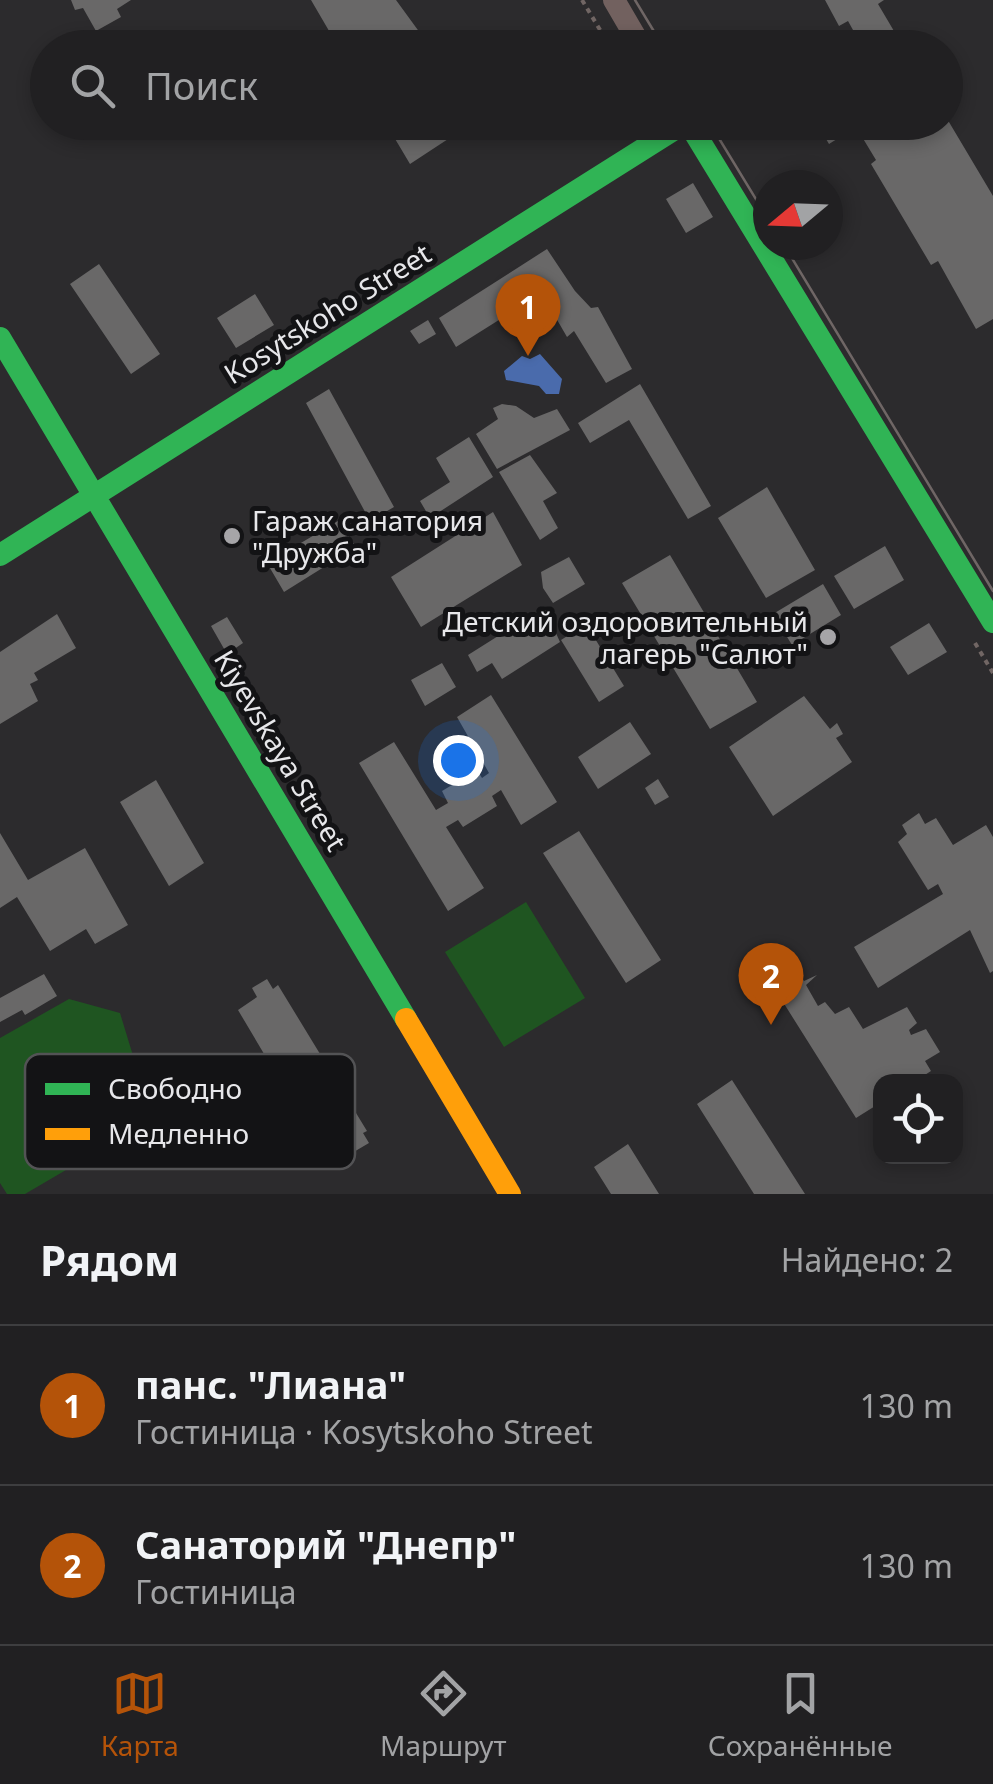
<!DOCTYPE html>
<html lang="ru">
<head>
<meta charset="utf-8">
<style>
  body { margin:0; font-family:"Noto Sans",sans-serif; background:#2d2d2f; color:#f1f3f6 }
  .controls { position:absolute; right:30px; bottom:30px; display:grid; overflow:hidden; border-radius:20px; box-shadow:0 5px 15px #0003 }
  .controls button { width:90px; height:90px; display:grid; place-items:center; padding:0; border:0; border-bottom:2px solid #3e3e40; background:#212022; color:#f1f3f6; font:50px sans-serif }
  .compass { position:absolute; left:753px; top:170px; width:90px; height:90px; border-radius:50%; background:#212022; box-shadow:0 5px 15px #0003; rotate:251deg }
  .you { position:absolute; left:458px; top:760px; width:35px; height:35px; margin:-25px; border:8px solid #fff; border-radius:50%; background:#1a73e8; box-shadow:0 0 0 15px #1a73e833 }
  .badge { display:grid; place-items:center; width:65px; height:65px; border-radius:50%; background:#b45309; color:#fff; font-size:32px; font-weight:700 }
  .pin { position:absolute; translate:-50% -82px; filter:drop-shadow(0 2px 5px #0008) }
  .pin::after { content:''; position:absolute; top:52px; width:35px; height:30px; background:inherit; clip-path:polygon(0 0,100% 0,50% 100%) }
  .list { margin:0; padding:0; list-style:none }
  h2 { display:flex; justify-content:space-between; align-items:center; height:130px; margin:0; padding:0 40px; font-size:42px }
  h2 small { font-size:32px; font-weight:400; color:#a2a3a5 }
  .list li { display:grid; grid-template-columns:65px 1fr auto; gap:30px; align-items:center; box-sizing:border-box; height:160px; padding:0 40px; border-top:2px solid #3e3e40 }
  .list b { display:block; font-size:38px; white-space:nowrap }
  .list p { margin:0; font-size:32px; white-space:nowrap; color:#a2a3a5 }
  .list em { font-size:32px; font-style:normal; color:#a2a3a5 }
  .icon { flex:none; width:55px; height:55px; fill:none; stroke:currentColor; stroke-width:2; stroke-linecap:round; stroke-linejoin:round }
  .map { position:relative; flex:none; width:993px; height:1194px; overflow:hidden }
  .search { position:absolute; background:#212022; box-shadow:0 5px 15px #0003; left:30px; right:30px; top:30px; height:110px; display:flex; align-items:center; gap:25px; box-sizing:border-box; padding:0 35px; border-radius:55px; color:#a2a3a5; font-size:38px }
  .sheet { height:450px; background:#212022 }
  nav { display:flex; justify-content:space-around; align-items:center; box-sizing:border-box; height:140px; border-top:2px solid #3e3e40; background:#212022; font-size:28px; color:#a2a3a5 }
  nav a { display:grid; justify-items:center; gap:5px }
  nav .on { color:#b45309 }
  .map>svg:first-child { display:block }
  .green { fill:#1f5521 }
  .water { fill:#4a6bac }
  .building { fill:#696868 }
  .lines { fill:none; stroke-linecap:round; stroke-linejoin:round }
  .path { stroke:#716664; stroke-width:4; stroke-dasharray:5 5; stroke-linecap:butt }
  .street { stroke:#72615f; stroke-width:22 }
  .fast { stroke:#30b455; stroke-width:22 }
  .slow { stroke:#ff9f0a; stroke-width:22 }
  .tram { stroke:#6f6665; stroke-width:2.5 }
  .poi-dot { fill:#a6a5a8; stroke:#131315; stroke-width:4 }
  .labels { text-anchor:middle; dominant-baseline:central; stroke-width:10; stroke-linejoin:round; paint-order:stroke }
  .street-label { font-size:28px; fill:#e7e7ea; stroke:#131315 }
  .poi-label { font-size:28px; fill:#e7e7ea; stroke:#131315; text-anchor:start }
  .key { fill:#131315; stroke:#535355; stroke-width:2.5 }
  .key-label { font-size:28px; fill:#e7e7ea }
</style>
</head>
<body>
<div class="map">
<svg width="993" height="1194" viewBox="0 0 993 1194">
  <rect width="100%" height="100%" fill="#2c2b2d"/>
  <!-- green -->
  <path class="green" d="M 526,902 L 585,998 L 504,1047 L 445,952 Z
    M 69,999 L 120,1013 L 138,1072 L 122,1102 L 136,1129 L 25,1194 L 7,1194 L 0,1183 L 0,1038 Z"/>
  <!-- water -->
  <path class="water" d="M 540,354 L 562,379 L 559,394 L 546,394 L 539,386 L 506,380 L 504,371 L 522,356 L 530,359 Z"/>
  <!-- building -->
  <path class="building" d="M 71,0 L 131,0 L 117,9 L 121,17 L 96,31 L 83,8 L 75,10 Z
    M 311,0 L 396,0 L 431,48 L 339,48 Z
    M 825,0 L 884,0 L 878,4 L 904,48 L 863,48 L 848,21 L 839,26 Z
    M 946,117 L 993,196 L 993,319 L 976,329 L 938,261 L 931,265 L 871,164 L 876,160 L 856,127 L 829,144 L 816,122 L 946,122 Z
    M 385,122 L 474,122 L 410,164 Z
    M 693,183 L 713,217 L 686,233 L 666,199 Z
    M 547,249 L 575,291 L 591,308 L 598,307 L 632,369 L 606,383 L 574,331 L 567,337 L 556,318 L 550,320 L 541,305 L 529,301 L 456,347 L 439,318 Z
    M 99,264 L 160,354 L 131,374 L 70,284 Z
    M 255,294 L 274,325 L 236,348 L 217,318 Z
    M 428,320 L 436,334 L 419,344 L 410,331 Z
    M 640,384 L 711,506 L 688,519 L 629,420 L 590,443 L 578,423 Z
    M 329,389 L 394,507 L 370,521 L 306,403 Z
    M 502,404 L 516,406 L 534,418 L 557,409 L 570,430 L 497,469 L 476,434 L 498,419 L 493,408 Z
    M 469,437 L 493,477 L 430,518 L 420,501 L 450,482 L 436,458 Z
    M 530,455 L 557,493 L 543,501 L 558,528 L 540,540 L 499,472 Z
    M 767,487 L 815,570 L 766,598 L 718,518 Z
    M 493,512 L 522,565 L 421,627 L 391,577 Z
    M 338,521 L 356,547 L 284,592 L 267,563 Z
    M 885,546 L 904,580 L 854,609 L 834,576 Z
    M 670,555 L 757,702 L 710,729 L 622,583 Z
    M 569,557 L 585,584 L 553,603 L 543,588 L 541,572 Z
    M 823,584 L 841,615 L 792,645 L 773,614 Z
    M 544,607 L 560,642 L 502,679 L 492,663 L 477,672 L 468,655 Z
    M 57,614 L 76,648 L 34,673 L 38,680 L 30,684 L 38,701 L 0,724 L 0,652 Z
    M 227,617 L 243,643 L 227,654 L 211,626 Z
    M 929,623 L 947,652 L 908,675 L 890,647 Z
    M 586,624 L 624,686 L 599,702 L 561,640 Z
    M 442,663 L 456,687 L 425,706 L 411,680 Z
    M 491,695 L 557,802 L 521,825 L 501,790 L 492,796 L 497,806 L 463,827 L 458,820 L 446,827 L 484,888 L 448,911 L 359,763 L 394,742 L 436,810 L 448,803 L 442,791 L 477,770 L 482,778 L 489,773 L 457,717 Z
    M 804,696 L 830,729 L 837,723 L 843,734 L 836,738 L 852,762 L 773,816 L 729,747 Z
    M 630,722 L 651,754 L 598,789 L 578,757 Z
    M 658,779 L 669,797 L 655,805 L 645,788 Z
    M 156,780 L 204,863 L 169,886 L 120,802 Z
    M 919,813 L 925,824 L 936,818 L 953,845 L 986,825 L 993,837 L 993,971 L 990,973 L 970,930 L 878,988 L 854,947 L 943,894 L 938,884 L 928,890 L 898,842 L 907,834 L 902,825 Z
    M 579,831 L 661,960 L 626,983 L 543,853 Z
    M 0,833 L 28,880 L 85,848 L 128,925 L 95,944 L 86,929 L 50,951 L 17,897 L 0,908 Z
    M 789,959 L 804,981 L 817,975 L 806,985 L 818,1006 L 825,1002 L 835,1014 L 849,1007 L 863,1029 L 907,1007 L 917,1023 L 909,1030 L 911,1035 L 926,1029 L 940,1052 L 925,1061 L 931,1071 L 914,1082 L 880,1082 L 880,1103 L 856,1118 L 766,975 Z
    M 44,974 L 57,996 L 25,1015 L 22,1010 L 0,1022 L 0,998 Z
    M 267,979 L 273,989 L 278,985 L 367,1131 L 363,1133 L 369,1143 L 352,1153 L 348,1145 L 327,1160 L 238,1010 L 257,997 L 252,988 Z
    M 732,1080 L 805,1194 L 754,1194 L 697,1104 Z
    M 628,1144 L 659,1194 L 611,1194 L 594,1167 Z"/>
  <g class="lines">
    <!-- path -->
    <path class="path" d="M 582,0 L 611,48
      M 975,643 L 993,673"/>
    <!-- street -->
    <path class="street" d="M 614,0 L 642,48"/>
    <!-- fast -->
    <path class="fast" d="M 688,122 L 993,622
      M 0,338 L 406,1019
      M 0,555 L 686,122"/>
    <!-- slow -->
    <path class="slow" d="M 406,1019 L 510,1194"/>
    <!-- tram -->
    <path class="tram" d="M 635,0 L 664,48
      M 709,122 L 768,219
      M 784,245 L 993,591"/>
  </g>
  <!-- markers -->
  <g class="poi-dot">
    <circle cx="232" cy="536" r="10"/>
    <circle cx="828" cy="637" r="10"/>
  </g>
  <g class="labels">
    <!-- street labels -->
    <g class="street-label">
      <text transform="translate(327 313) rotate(-32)">Kosytskoho Street</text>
      <text transform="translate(281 750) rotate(59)">Kiyevskaya Street</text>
    </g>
    <!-- poi labels -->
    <g class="poi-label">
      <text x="252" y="520">Гараж санатория<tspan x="252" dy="32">"Дружба"</tspan></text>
      <text x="808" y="621" text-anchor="end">Детский оздоровительный<tspan x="808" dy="32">лагерь "Салют"</tspan></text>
    </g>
  </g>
  <!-- legend -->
  <rect x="25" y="1054" width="330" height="115" rx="15" class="key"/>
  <rect x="45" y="1083" width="45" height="12" fill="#30b455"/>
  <rect x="45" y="1128" width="45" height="12" fill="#ff9f0a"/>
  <g class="key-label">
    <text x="108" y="1099">Свободно</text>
    <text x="108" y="1144">Медленно</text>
  </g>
</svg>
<div class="controls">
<button><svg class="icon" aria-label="locate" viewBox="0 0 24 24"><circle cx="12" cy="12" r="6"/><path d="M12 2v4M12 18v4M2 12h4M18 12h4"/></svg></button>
</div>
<svg class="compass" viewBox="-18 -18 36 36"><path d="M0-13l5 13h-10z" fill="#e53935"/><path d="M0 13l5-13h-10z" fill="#a2a3a5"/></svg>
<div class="you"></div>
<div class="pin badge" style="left:528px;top:356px">1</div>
<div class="pin badge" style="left:771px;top:1025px">2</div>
<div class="search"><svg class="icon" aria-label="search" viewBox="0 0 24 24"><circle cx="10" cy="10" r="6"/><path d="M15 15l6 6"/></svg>Поиск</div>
</div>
<section class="sheet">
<h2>Рядом<small>Найдено: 2</small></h2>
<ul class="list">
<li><span class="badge">1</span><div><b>панс. &quot;Лиана&quot;</b><p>Гостиница · Kosytskoho Street</p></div><em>130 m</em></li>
<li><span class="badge">2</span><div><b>Санаторий &quot;Днепр&quot;</b><p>Гостиница</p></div><em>130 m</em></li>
</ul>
</section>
<nav>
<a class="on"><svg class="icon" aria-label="map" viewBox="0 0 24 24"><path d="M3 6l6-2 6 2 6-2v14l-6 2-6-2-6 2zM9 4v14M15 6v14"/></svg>Карта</a>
<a><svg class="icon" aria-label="directions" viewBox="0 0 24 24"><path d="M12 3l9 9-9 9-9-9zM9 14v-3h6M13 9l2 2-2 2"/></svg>Маршрут</a>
<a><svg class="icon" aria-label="saved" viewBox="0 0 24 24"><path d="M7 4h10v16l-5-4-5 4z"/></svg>Сохранённые</a>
</nav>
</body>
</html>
